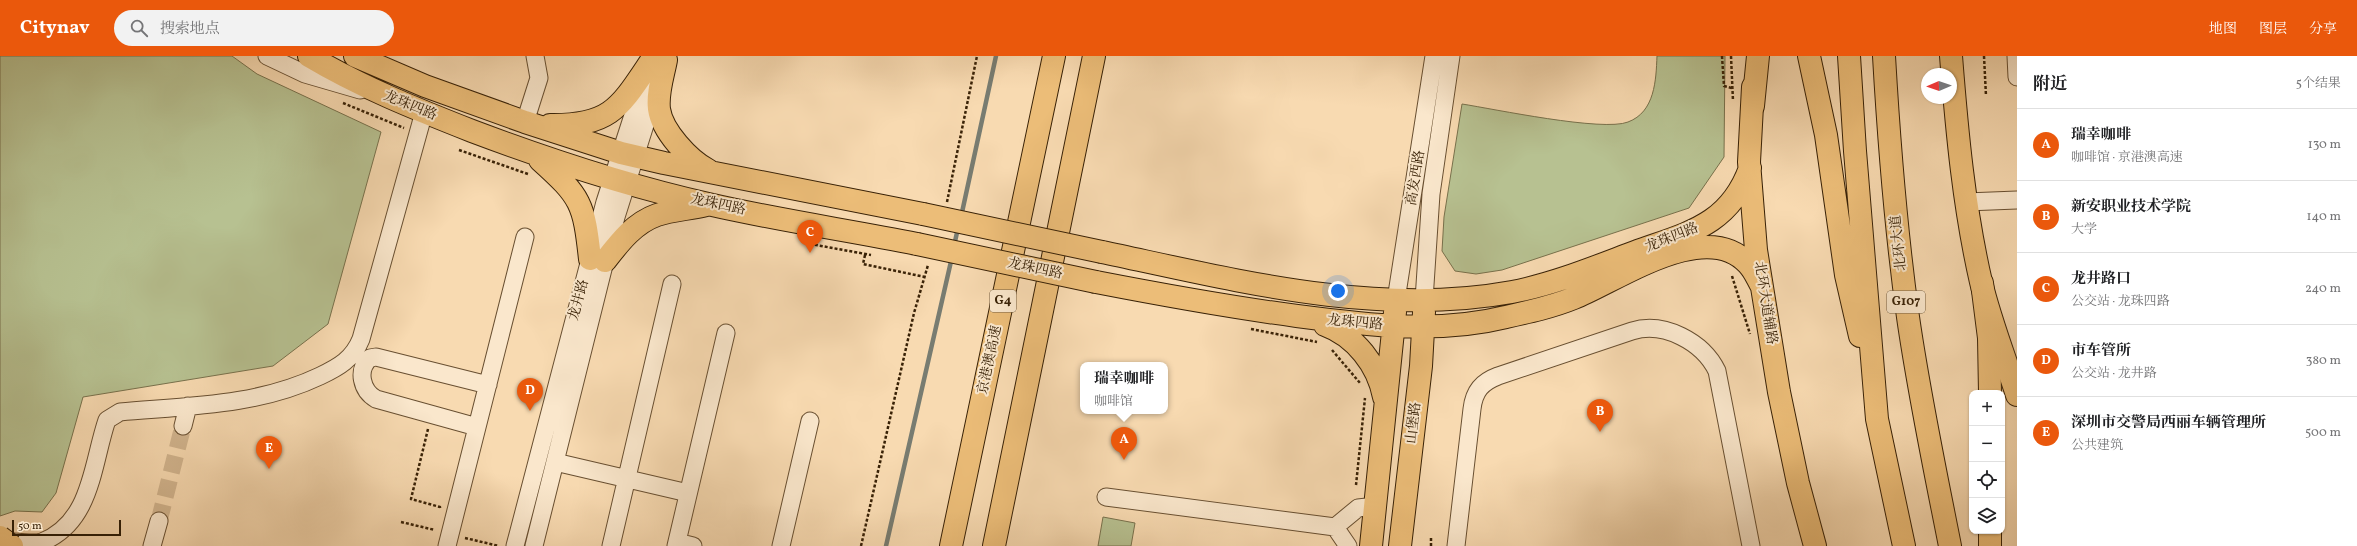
<!DOCTYPE html>
<html lang="zh">
<head>
<meta charset="utf-8">
<style>
  body { margin:0; font-family:Vollkorn,"Noto Serif SC",serif; background:#f2f2f2; color:#202124 }
  .controls { position:absolute; right:12px; bottom:12px; display:grid; overflow:hidden; border-radius:8px; box-shadow:0 1px 3px #0004 }
  .controls button { width:36px; height:36px; display:grid; place-items:center; padding:0; border:0; border-bottom:1px solid #e0e0e0; background:#fff; color:#202124; font:20px sans-serif }
  .compass { position:absolute; left:1921px; top:12px; width:36px; height:36px; border-radius:50%; background:#fff; box-shadow:0 1px 3px #0004; rotate:268deg }
  .scale { position:absolute; left:12px; bottom:10px; width:109px; box-sizing:border-box; padding-left:4px; border:2px solid #382106; border-top:0; font-size:11px; line-height:14px; white-space:nowrap; color:#382106; -webkit-text-stroke:3px #fae7cc; paint-order:stroke }
  .you { position:absolute; left:1338px; top:235px; width:14px; height:14px; margin:-10px; border:3px solid #fff; border-radius:50%; background:#1a73e8; box-shadow:0 0 0 6px #1a73e833 }
  .badge { display:grid; place-items:center; width:26px; height:26px; border-radius:50%; background:#ea580c; color:#fff; font-size:13px; font-weight:700 }
  .pin { position:absolute; translate:-50% -33px; filter:drop-shadow(0 1px 2px #0008) }
  .pin::after { content:''; position:absolute; top:21px; width:14px; height:12px; background:inherit; clip-path:polygon(0 0,100% 0,50% 100%) }
  .popup { position:absolute; left:1080px; top:306px; width:88px; height:52px; box-sizing:border-box; display:grid; place-content:center; border-radius:8px; background:#fff; filter:drop-shadow(0 1px 3px #0005); font-size:13px; white-space:nowrap; color:#757577 }
  .popup b { font-size:15px; color:#202124 }
  .popup::after { content:''; position:absolute; left:50%; top:100%; margin-left:-8px; border:8px solid transparent; border-top-color:#fff }
  .list { margin:0; padding:0; list-style:none }
  h2 { display:flex; justify-content:space-between; align-items:center; height:52px; margin:0; padding:0 16px; font-size:17px }
  h2 small { font-size:13px; font-weight:400; color:#757577 }
  .list li { display:grid; grid-template-columns:26px 1fr auto; gap:12px; align-items:center; box-sizing:border-box; height:72px; padding:0 16px; border-top:1px solid #e0e0e0 }
  .list b { display:block; font-size:15px; white-space:nowrap }
  .list p { margin:0; font-size:13px; white-space:nowrap; color:#757577 }
  .list em { font-size:13px; font-style:normal; color:#757577 }
  .icon { flex:none; width:22px; height:22px; fill:none; stroke:currentColor; stroke-width:2; stroke-linecap:round; stroke-linejoin:round }
  .map { position:relative; flex:none; width:2017px; height:490px; overflow:hidden }
  header { display:flex; align-items:center; gap:24px; box-sizing:border-box; height:56px; padding:0 20px; background:#ea580c; color:#fff }
  header strong { font-size:19px }
  nav { display:flex; gap:22px; margin-inline-start:auto; font-size:14px }
  .search { width:280px; height:36px; background:#f2f2f2; display:flex; align-items:center; gap:10px; box-sizing:border-box; padding:0 14px; border-radius:22px; color:#757577; font-size:15px }
  main { display:flex }
  aside { flex:1; background:#fff }
  .map>svg:first-child { display:block }
  .green { fill:#b7c191; stroke:#78714c }
  .lines { fill:none; stroke-linecap:round; stroke-linejoin:round }
  .stream { stroke:#787c71; stroke-width:4.5 }
  .minor-tunnel { stroke:#d2b58f; stroke-width:17; stroke-dasharray:17 8; stroke-linecap:butt }
  .minor-casing { stroke:#684f31; stroke-width:19 }
  .major-casing { stroke:#382106; stroke-width:24 }
  .highway-casing { stroke:#382106; stroke-width:24 }
  .path { stroke:#382106; stroke-width:2.5; stroke-dasharray:3 2; stroke-linecap:butt }
  .minor { stroke:#fae7cc; stroke-width:17 }
  .major { stroke:#ecbd78; stroke-width:22 }
  .highway { stroke:#ecbd78; stroke-width:22 }
  .major-bridge-casing { stroke:#382106; stroke-width:24; stroke-linecap:butt }
  .highway-bridge-casing { stroke:#382106; stroke-width:24; stroke-linecap:butt }
  .major-bridge { stroke:#ecbd78; stroke-width:22 }
  .highway-bridge { stroke:#ecbd78; stroke-width:22 }
  .labels { text-anchor:middle; dominant-baseline:central; stroke-width:4; stroke-linejoin:round; paint-order:stroke }
  .shield { fill:#fae7cc; stroke:#725c41; stroke-width:1 }
  .shield-label { font-size:13px; font-weight:bold; fill:#382106 }
  .street-label { font-size:14px; fill:#382106; stroke:#fae7cc }
</style>
</head>
<body>
<header>
<strong>Citynav</strong>
<div class="search"><svg class="icon" aria-label="search" viewBox="0 0 24 24"><circle cx="10" cy="10" r="6"/><path d="M15 15l6 6"/></svg>搜索地点</div>
<nav><a>地图</a><a>图层</a><a>分享</a></nav>
</header>
<main>
<div class="map">
<svg width="2017" height="490" viewBox="0 0 2017 490">
  <rect width="100%" height="100%" fill="#f8dab1"/>
  <filter id="stains"><feTurbulence type="fractalNoise" baseFrequency=".005" numOctaves="4"/><feColorMatrix values="0 0 0 0 .2 0 0 0 0 .09 0 0 0 0 .02 0 0 0 .5 -.17"/></filter>
  <radialGradient id="worn" r=".72"><stop offset=".6" stop-color="#630" stop-opacity="0"/><stop offset="1" stop-color="#630" stop-opacity=".3"/></radialGradient>
  <!-- green -->
  <path class="green" d="M 0,0 L 232,0 L 257,18 L 381,76 L 328,268 L 273,310 L 83,341 L 56,437 L 42,456 L 15,455 L 0,460 Z
    M 1657,0 L 1725,0 L 1724,101 L 1689,152 L 1502,214 L 1476,218 L 1455,215 L 1442,195 L 1444,161 L 1462,48 C 1494,53 1603,76 1628,66 C 1655,56 1656,24 1657,0 Z
    M 1103,461 L 1135,467 L 1131,490 L 1098,490 Z"/>
  <g class="lines">
    <!-- stream -->
    <path class="stream" d="M 961,161 L 996,0
      M 954,190 L 958,172
      M 886,490 L 952,201"/>
    <!-- minor-tunnel -->
    <path class="minor-tunnel" d="M 159,465 L 183,370"/>
    <!-- minor casing -->
    <g class="minor-casing">
      <path id="minor" d="M 267,0 L 305,18 L 360,34
        M 2016,0 L 2017,21
        M 525,66 L 539,22 L 535,0
        M 1966,146 L 2017,144
        M 1396,244 L 1434,0
        M 1424,244 L 1431,138 L 1451,0
        M 183,370 L 188,350
        M 477,371 L 376,343 C 362,335 356,314 370,302 L 376,301 L 488,329
        M 555,406 L 688,437
        M 1106,441 L 1335,471 L 1348,490
        M 1335,471 L 1358,452 L 1376,450
        M 677,486 L 693,490
        M 0,489 C 14,482 29,490 42,486 C 92,466 92,408 107,364 L 120,356 C 188,350 257,350 320,320 C 339,311 353,303 361,283 L 424,56
        M 152,490 L 159,465
        M 447,490 L 525,181
        M 515,490 L 605,146 L 645,22
        M 534,490 L 616,161 L 656,34
        M 611,490 L 672,228
        M 676,490 L 726,277
        M 781,490 L 810,365
        M 1456,490 L 1472,353 C 1474,335 1482,326 1498,320 L 1632,275 C 1664,265 1703,286 1717,315 L 1751,490"/>
    </g>
    <!-- major casing -->
    <g class="major-casing">
      <path id="major" d="M 309,0 C 361,31 416,53 472,75 C 549,104 628,130 708,148 C 777,164 847,174 917,188
        M 355,0 L 425,30 L 525,66 L 621,97 L 664,107 L 923,158
        M 1951,0 C 1957,76 1964,152 1981,226 C 1990,264 2005,302 2017,339
        M 666,4 C 663,20 657,37 659,53 C 662,75 689,104 708,114
        M 1753,31 L 1749,106 L 1756,194 L 1779,336 L 1798,427 L 1815,490
        M 550,69 C 611,70 620,51 651,5
        M 540,104 C 581,141 584,147 590,203
        M 1102,196 C 1235,224 1375,261 1512,236 C 1554,228 1595,211 1635,196 C 1687,177 1729,170 1750,112
        M 605,205 C 619,187 634,167 657,159 C 672,154 690,153 706,149
        M 1096,226 C 1163,239 1229,251 1297,260 C 1366,269 1437,278 1506,261 C 1529,256 1552,251 1574,242 C 1617,225 1706,161 1748,208 C 1754,214 1757,222 1761,229
        M 1325,269 C 1355,280 1378,309 1384,341
        M 1371,490 L 1395,256
        M 1400,490 L 1421,310 L 1424,256"/>
    </g>
    <!-- highway casing -->
    <g class="highway-casing">
      <path id="highway" d="M 1809,0 L 1826,79 L 1846,219 L 1860,280
        M 1849,0 L 1855,95 L 1877,363 L 1904,490
        M 1884,0 C 1889,87 1896,175 1908,261 C 1919,338 1935,414 1950,490
        M 1753,50 L 1758,0
        M 1982,227 L 1989,282 L 1990,337
        M 951,490 L 1054,0
        M 994,490 L 1094,0
        M 1990,490 L 1990,475"/>
    </g>
    <!-- path -->
    <path class="path" d="M 1722,0 L 1724,30 L 1732,32
      M 1731,0 L 1733,45
      M 1984,0 L 1986,40
      M 343,47 L 404,72
      M 459,94 L 528,118
      M 947,146 L 977,0
      M 805,187 L 871,199
      M 865,199 L 863,208 L 925,221
      M 1732,220 L 1750,278
      M 1251,273 L 1317,286
      M 1332,294 L 1360,327
      M 428,373 L 411,443 L 440,451 L 440,453
      M 1356,429 L 1365,342
      M 401,466 L 435,474
      M 465,482 L 499,490
      M 861,490 L 914,257 L 928,209
      M 1431,490 L 1431,482"/>
    <!-- minor -->
    <use href="#minor" class="minor"/>
    <!-- major -->
    <use href="#major" class="major"/>
    <!-- highway -->
    <use href="#highway" class="highway"/>
    <!-- major-bridge casing -->
    <g class="major-bridge-casing">
      <path id="major-bridge" d="M 923,158 L 1102,196
        M 917,188 L 1096,226"/>
    </g>
    <!-- highway-bridge casing -->
    <g class="highway-bridge-casing">
      <path id="highway-bridge" d="M 0,481 L 12,490"/>
    </g>
    <!-- major-bridge -->
    <use href="#major-bridge" class="major-bridge"/>
    <!-- highway-bridge -->
    <use href="#highway-bridge" class="highway-bridge"/>
  </g>
  <g class="labels">
    <!-- shield labels -->
    <g class="shield">
      <rect x="990" y="234" width="26" height="22" rx="3"/>
      <rect x="1887" y="235" width="38" height="22" rx="3"/>
    </g>
    <g class="shield-label">
      <text x="1003" y="245">G4</text>
      <text x="1906" y="246">G107</text>
    </g>
    <!-- street labels -->
    <g class="street-label">
      <text transform="translate(410 50) rotate(22)">龙珠四路</text>
      <text transform="translate(1416 122) rotate(-81)">高发西路</text>
      <text transform="translate(718 149) rotate(12)">龙珠四路</text>
      <text transform="translate(1672 182) rotate(-22)">龙珠四路</text>
      <text transform="translate(1899 187) rotate(-96)">北环大道</text>
      <text transform="translate(1035 213) rotate(12)">龙珠四路</text>
      <text transform="translate(579 244) rotate(-75)">龙井路</text>
      <text transform="translate(1765 247) rotate(81)">北环大道辅路</text>
      <text transform="translate(1355 267) rotate(5)">龙珠四路</text>
      <text transform="translate(990 304) rotate(-78)">京港澳高速</text>
      <text transform="translate(1414 367) rotate(-83)">山堡路</text>
    </g>
  </g>
  <rect width="100%" height="100%" filter="url(#stains)"/>
  <rect width="100%" height="100%" fill="url(#worn)"/>
</svg>
<div class="controls">
<button>+</button>
<button>−</button>
<button><svg class="icon" aria-label="locate" viewBox="0 0 24 24"><circle cx="12" cy="12" r="6"/><path d="M12 2v4M12 18v4M2 12h4M18 12h4"/></svg></button>
<button><svg class="icon" aria-label="layers" viewBox="0 0 24 24"><path d="M12 4l9 5-9 5-9-5zM3 14l9 5 9-5"/></svg></button>
</div>
<svg class="compass" viewBox="-18 -18 36 36"><path d="M0-13l5 13h-10z" fill="#e53935"/><path d="M0 13l5-13h-10z" fill="#757577"/></svg>
<div class="scale">50 m</div>
<div class="you"></div>
<div class="pin badge" style="left:1124px;top:404px">A</div>
<div class="popup"><b>瑞幸咖啡</b>咖啡馆</div>
<div class="pin badge" style="left:1600px;top:376px">B</div>
<div class="pin badge" style="left:810px;top:197px">C</div>
<div class="pin badge" style="left:530px;top:355px">D</div>
<div class="pin badge" style="left:269px;top:413px">E</div>
</div>
<aside>
<h2>附近<small>5个结果</small></h2>
<ul class="list">
<li><span class="badge">A</span><div><b>瑞幸咖啡</b><p>咖啡馆 · 京港澳高速</p></div><em>130 m</em></li>
<li><span class="badge">B</span><div><b>新安职业技术学院</b><p>大学</p></div><em>140 m</em></li>
<li><span class="badge">C</span><div><b>龙井路口</b><p>公交站 · 龙珠四路</p></div><em>240 m</em></li>
<li><span class="badge">D</span><div><b>市车管所</b><p>公交站 · 龙井路</p></div><em>380 m</em></li>
<li><span class="badge">E</span><div><b>深圳市交警局西丽车辆管理所</b><p>公共建筑</p></div><em>500 m</em></li>
</ul>
</aside>
</main>
</body>
</html>
